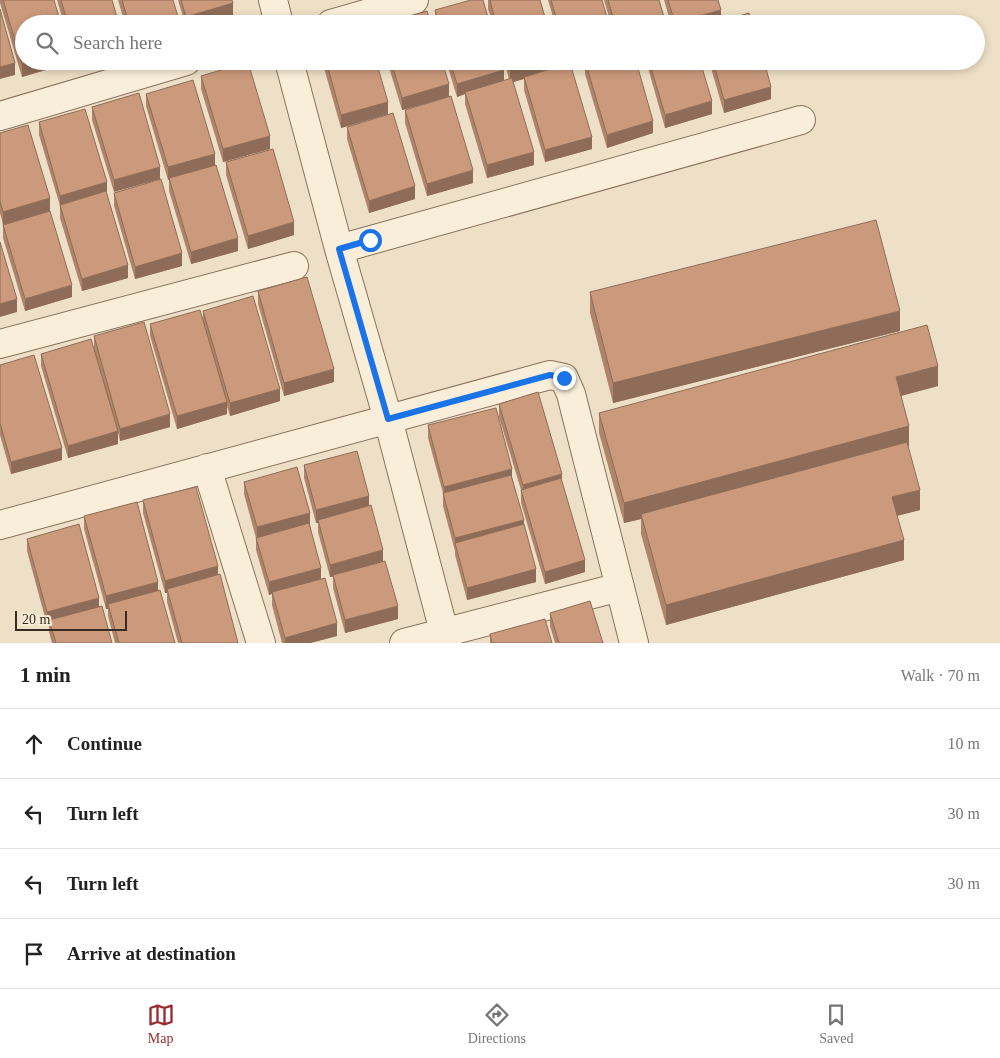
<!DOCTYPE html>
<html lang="en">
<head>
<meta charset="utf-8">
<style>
  body { margin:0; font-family:"Times New Roman",serif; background:#f2f2f2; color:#222 }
  .scale { position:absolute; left:15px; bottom:12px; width:112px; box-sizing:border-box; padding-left:5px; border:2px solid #392b1f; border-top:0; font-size:14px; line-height:18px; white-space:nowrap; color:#392b1f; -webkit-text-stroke:4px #f5ebd5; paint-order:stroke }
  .stop { position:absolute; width:15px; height:15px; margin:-11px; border:4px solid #1a73e8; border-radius:50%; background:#fff }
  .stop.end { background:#1a73e8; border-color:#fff; box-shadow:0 1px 5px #0008 }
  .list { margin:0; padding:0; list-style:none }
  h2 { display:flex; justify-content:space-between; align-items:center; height:65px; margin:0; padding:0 20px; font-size:21px }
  h2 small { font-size:16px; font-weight:400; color:#767676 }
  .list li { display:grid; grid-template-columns:32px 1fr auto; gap:15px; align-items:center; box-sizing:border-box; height:70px; padding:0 20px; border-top:1px solid #e0e0e0 }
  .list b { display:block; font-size:19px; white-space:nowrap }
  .list em { font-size:16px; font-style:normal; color:#767676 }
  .icon { flex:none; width:28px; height:28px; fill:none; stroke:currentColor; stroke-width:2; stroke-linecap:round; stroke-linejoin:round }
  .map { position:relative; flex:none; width:1000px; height:643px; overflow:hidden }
  .search { position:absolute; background:#fff; box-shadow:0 2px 8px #0003; left:15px; right:15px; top:15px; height:55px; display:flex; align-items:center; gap:12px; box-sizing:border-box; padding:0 18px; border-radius:28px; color:#767676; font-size:19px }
  .sheet { height:345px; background:#fff }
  nav { display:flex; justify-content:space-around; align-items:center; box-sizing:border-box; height:70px; border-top:1px solid #e0e0e0; background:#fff; font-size:14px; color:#767676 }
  nav a { display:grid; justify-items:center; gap:2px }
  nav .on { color:#972c31 }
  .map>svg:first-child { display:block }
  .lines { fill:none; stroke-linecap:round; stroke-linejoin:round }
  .minor-casing { stroke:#89725c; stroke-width:30 }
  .minor { stroke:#f9eed9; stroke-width:28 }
  .wall { fill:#af846b }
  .shaded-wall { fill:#8e6c57 }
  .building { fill:#cb9a7c; stroke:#8e6c57 }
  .route { stroke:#1a73e8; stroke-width:6 }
</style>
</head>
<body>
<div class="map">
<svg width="1000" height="643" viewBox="0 0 1000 643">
  <rect width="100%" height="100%" fill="#eee0c6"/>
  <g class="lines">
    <!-- minor casing -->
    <g class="minor-casing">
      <path id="minor" d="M 273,0 L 279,24
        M 331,24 L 414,0
        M 289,61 L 339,249 L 388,419 L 447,643
        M 0,116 L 186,61
        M 339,249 L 801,120
        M 0,344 L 294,266
        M 207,468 L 261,643
        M 0,525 L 550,375 L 564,378 L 571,394 L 634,643
        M 404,643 L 620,587"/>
    </g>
    <!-- minor -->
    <use href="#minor" class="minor"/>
  </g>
  <!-- wall -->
  <path class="wall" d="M 0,0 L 54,0 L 69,63 L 22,77 L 0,3 Z
    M 57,0 L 112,0 L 119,24 L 64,24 Z
    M 118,0 L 173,0 L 179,24 L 125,24 Z
    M 178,0 L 232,0 L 233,16 L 205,24 L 185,24 Z
    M 488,0 L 540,0 L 547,24 L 493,24 L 488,9 Z
    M 548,0 L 602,0 L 609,24 L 555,24 Z
    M 604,0 L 659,0 L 666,24 L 611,24 Z
    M 664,0 L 718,0 L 721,21 L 752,24 L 671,24 Z
    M 435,10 L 490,24 L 436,24 Z
    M 322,61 L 376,61 L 388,114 L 341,128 Z
    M 387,61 L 442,61 L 449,97 L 402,110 Z
    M 446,61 L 501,61 L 504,81 L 509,79 L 504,61 L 557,61 L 557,67 L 566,64 L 566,61 L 636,61 L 653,133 L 607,148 L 585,74 L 585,62 L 571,66 L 592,149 L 545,162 L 524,90 L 524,79 L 513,82 L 534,165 L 487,178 L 465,104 L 465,94 L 457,97 Z
    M 646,61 L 700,61 L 712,114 L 665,128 Z
    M 709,61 L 764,61 L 771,99 L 724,113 Z
    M 201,76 L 270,149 L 223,162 L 201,89 Z
    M 139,93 L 114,192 L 92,120 L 92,107 Z
    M 146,94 L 215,165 L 238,251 L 191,264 L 169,191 L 169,179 L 168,180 L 146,106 Z
    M 405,110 L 473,183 L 427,196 L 405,123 Z
    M 39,122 L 107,194 L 128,278 L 82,291 L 60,218 L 60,206 L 39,135 Z
    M 347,127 L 415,199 L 369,213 L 347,139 Z
    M 0,133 L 50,211 L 3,225 L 0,213 Z
    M 226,162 L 294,235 L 248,249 L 226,175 Z
    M 114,193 L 182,266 L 135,279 L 114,206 Z
    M 3,225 L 72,297 L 25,311 L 3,238 Z
    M 258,291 L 334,382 L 284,396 L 258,304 Z
    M 590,292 L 900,331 L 613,403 L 590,313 Z
    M 203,311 L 280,401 L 230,416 L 227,406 L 227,414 L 177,429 L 150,336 L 150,324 L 203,319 Z
    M 94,336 L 170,427 L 120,441 L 118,432 L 118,444 L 68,458 L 41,366 L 41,354 L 94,348 Z
    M 0,365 L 62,460 L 11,474 L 0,435 Z
    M 938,386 L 901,396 L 909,446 L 908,447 L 920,510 L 897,516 L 904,560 L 666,625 L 641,534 L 641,519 L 624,523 L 599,433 L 599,413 Z
    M 499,404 L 562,484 L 585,572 L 545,584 L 521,503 L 521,490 L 499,417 Z
    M 428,425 L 512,477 L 524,525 L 536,582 L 467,600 L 455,555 L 455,551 L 443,506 L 443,493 L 428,438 Z
    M 304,465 L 369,506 L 398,619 L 345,633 L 333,588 L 333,577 L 330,577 L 318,532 L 318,523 L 316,523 L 304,478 Z
    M 244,482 L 310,525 L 321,579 L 337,636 L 310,643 L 282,643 L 272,605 L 272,594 L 269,595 L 256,550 L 256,538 L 244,494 Z
    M 143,500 L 218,575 L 238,643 L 178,643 L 167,602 L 167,593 L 165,593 L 143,513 Z
    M 84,516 L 158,590 L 175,643 L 115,643 L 108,616 L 108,609 L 106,609 L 84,529 Z
    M 27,539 L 99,606 L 112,643 L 52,643 L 49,632 L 49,624 L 47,625 L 27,551 Z
    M 550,613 L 603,643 L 555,643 L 550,626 Z
    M 490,634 L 552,643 L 490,643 Z"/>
  <!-- shaded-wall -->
  <path class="shaded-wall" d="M 233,3 L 233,16 L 205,24 L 186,24 L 186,17 Z
    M 721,10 L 721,22 L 716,24 L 675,24 Z
    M 179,20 L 179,24 L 165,24 Z
    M 32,61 L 69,61 L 69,63 L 22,77 L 22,64 Z
    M 76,61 L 89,61 L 76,65 Z
    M 540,61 L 557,61 L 557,69 L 510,83 L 510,70 Z
    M 567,61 L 586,61 L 567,67 Z
    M 15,63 L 15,75 L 0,79 L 0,67 Z
    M 504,70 L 504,83 L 465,92 L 465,94 L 457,97 L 457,84 Z
    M 449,84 L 449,97 L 402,110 L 402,98 Z
    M 771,87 L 771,99 L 724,113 L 724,100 Z
    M 712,101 L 712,114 L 665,128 L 665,115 Z
    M 388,102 L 388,114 L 341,128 L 341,115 Z
    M 653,121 L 653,133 L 607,148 L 607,135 Z
    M 270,136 L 270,149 L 223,162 L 223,149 Z
    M 592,137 L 592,149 L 545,162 L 545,150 Z
    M 534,152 L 534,165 L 487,178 L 487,165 Z
    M 215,154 L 215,166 L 168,180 L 168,167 Z
    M 160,167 L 160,179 L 114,192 L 114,180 Z
    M 473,170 L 473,183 L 427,196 L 427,184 Z
    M 107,182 L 107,195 L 60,209 L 60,196 Z
    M 415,186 L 415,199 L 369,213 L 369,201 Z
    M 50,198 L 50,211 L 3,225 L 3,212 Z
    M 294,222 L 294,235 L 248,249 L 248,236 Z
    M 238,238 L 238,251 L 191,264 L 191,252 Z
    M 182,253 L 182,266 L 135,279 L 135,267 Z
    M 128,265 L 128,278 L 82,291 L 82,279 Z
    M 72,285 L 72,297 L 25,311 L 25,299 Z
    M 17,299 L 17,312 L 0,317 L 0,304 Z
    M 900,311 L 900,331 L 613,403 L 613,383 Z
    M 938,366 L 938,386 L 896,397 L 896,377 Z
    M 334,369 L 334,382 L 284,396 L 284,383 Z
    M 280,389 L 280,401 L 230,416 L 230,403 Z
    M 227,402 L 227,414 L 177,429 L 177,416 Z
    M 170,414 L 170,427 L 120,441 L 120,429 Z
    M 909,426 L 909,446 L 642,518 L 641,514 L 641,519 L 624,523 L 624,503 Z
    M 118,431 L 118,444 L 68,458 L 68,446 Z
    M 62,448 L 62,460 L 11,474 L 11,462 Z
    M 512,469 L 512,482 L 444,500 L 444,487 Z
    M 562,474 L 562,486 L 523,498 L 523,485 Z
    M 920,490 L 920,510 L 892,517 L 892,497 Z
    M 369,496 L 369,509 L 318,520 L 318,523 L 316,523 L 316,510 Z
    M 310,513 L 310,525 L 257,540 L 257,527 Z
    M 524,520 L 524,532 L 455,543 L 455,551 L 455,538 Z
    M 904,540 L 904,560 L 666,625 L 666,605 Z
    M 383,550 L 383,563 L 330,577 L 330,565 Z
    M 585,560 L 585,572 L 545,584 L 545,572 Z
    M 218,566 L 218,579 L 167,589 L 167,593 L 165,593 L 165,581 Z
    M 321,568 L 321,580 L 272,592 L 272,594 L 269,595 L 269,582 Z
    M 536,569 L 536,582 L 467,600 L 467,588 Z
    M 158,582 L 158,595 L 108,604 L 108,609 L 106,609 L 106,596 Z
    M 99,598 L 99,611 L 49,620 L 49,624 L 47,625 L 47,612 Z
    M 398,606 L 398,619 L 345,633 L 345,620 Z
    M 337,623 L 337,636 L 310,643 L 285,643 L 285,638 Z"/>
  <!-- building -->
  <path class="building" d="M 3,0 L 54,0 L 61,24 L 24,24 L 24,61 L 32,61 L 22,64 Z
    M 61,0 L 112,0 L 119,24 L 68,24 Z
    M 122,0 L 173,0 L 179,20 L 165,24 L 129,24 Z
    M 181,0 L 232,0 L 233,3 L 186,17 Z
    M 471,0 L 483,0 L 490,24 L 439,24 L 435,10 Z
    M 490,0 L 540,0 L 547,24 L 496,24 Z
    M 551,0 L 602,0 L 609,24 L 558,24 Z
    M 608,0 L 659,0 L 666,24 L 615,24 Z
    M 668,0 L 718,0 L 721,10 L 675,23 Z
    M 0,9 L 15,63 L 0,67 Z
    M 427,11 L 431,24 L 381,24 Z
    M 749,13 L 752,24 L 712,24 Z
    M 326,61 L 376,61 L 388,102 L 341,115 Z
    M 391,61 L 442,61 L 449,84 L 402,98 Z
    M 450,61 L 501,61 L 504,70 L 457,84 Z
    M 507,61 L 540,61 L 510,70 Z
    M 585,61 L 636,61 L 653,121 L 607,135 Z
    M 649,61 L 700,61 L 712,101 L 665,115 Z
    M 713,61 L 764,61 L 771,87 L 724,100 Z
    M 248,62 L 270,136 L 223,149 L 201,76 Z
    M 570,63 L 592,137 L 545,150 L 524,77 Z
    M 512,78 L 534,152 L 487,165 L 465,92 Z
    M 193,80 L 215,154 L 168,167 L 146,94 Z
    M 139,93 L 160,167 L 114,180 L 92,107 Z
    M 451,96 L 473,170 L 427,184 L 405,110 Z
    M 85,109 L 107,182 L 60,196 L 39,122 Z
    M 393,113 L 415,186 L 369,201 L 347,127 Z
    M 28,125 L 50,198 L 3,212 L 0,201 L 0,133 Z
    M 273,149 L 294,222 L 248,236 L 226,162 Z
    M 216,165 L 238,238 L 191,252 L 169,178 Z
    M 161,179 L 182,253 L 135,267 L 114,193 Z
    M 106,191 L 128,265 L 82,279 L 60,205 Z
    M 50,211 L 72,285 L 25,299 L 3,225 Z
    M 876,220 L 900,311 L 613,383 L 590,292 Z
    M 0,242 L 17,299 L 0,304 Z
    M 307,277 L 334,369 L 284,383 L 258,291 Z
    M 253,296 L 280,389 L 230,403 L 203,311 Z
    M 200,310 L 227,402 L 177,416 L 150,324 Z
    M 144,322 L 170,414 L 120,429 L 94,336 Z
    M 927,325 L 938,366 L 896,377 L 909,426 L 624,503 L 599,413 Z
    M 91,339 L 118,431 L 68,446 L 41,354 Z
    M 34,355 L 62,448 L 11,462 L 0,423 L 0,365 Z
    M 538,392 L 562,474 L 523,485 L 499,404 Z
    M 496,408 L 512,469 L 444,487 L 428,425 Z
    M 907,442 L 920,490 L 892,497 L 904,540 L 666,605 L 641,514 Z
    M 357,451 L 369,496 L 316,510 L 304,465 Z
    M 297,467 L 310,513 L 257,527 L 244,482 Z
    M 511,475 L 524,520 L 455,538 L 443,493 Z
    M 561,478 L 585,560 L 545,572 L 521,490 Z
    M 196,487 L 218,566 L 165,581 L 143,500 Z
    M 137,502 L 158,582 L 106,596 L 84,516 Z
    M 371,505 L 383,550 L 330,565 L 318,520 Z
    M 309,523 L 321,568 L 269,582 L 256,538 Z
    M 79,524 L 99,598 L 47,612 L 27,539 Z
    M 524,524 L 536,569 L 467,588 L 455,543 Z
    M 385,561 L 398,606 L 345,620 L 333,575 Z
    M 220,574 L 238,643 L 182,643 L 167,589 Z
    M 325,578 L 337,623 L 285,638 L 272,592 Z
    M 160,590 L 175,643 L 119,643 L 108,604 Z
    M 590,601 L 603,643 L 559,643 L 550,613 Z
    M 102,606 L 112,643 L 56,643 L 49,620 Z
    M 545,619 L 552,643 L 492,643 L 490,634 Z"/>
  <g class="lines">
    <!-- route -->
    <path class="route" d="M 370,240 L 339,249 L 388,419 L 550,375 L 564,378"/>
  </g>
</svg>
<div class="scale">20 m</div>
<div class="stop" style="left:370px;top:240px"></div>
<div class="stop end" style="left:564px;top:378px"></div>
<div class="search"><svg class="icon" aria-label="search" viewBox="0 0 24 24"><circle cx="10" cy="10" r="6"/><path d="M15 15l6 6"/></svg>Search here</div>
</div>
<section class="sheet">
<h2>1 min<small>Walk · 70 m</small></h2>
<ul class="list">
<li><svg class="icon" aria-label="ahead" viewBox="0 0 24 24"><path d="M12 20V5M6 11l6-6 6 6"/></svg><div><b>Continue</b></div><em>10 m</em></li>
<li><svg class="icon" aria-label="left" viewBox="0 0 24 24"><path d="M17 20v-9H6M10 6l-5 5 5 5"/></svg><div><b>Turn left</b></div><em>30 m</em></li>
<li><svg class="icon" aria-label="left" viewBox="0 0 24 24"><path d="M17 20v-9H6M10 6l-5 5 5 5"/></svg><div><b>Turn left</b></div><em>30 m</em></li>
<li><svg class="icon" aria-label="arrive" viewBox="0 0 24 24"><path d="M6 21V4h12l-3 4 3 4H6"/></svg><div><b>Arrive at destination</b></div></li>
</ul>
</section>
<nav>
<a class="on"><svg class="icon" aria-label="map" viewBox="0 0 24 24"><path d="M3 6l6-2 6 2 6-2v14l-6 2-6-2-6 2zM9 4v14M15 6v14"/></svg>Map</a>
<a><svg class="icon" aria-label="directions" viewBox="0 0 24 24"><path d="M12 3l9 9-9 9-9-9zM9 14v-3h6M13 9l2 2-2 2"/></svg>Directions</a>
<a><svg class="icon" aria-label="saved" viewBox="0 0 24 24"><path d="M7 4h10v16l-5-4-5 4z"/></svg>Saved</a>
</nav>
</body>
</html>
